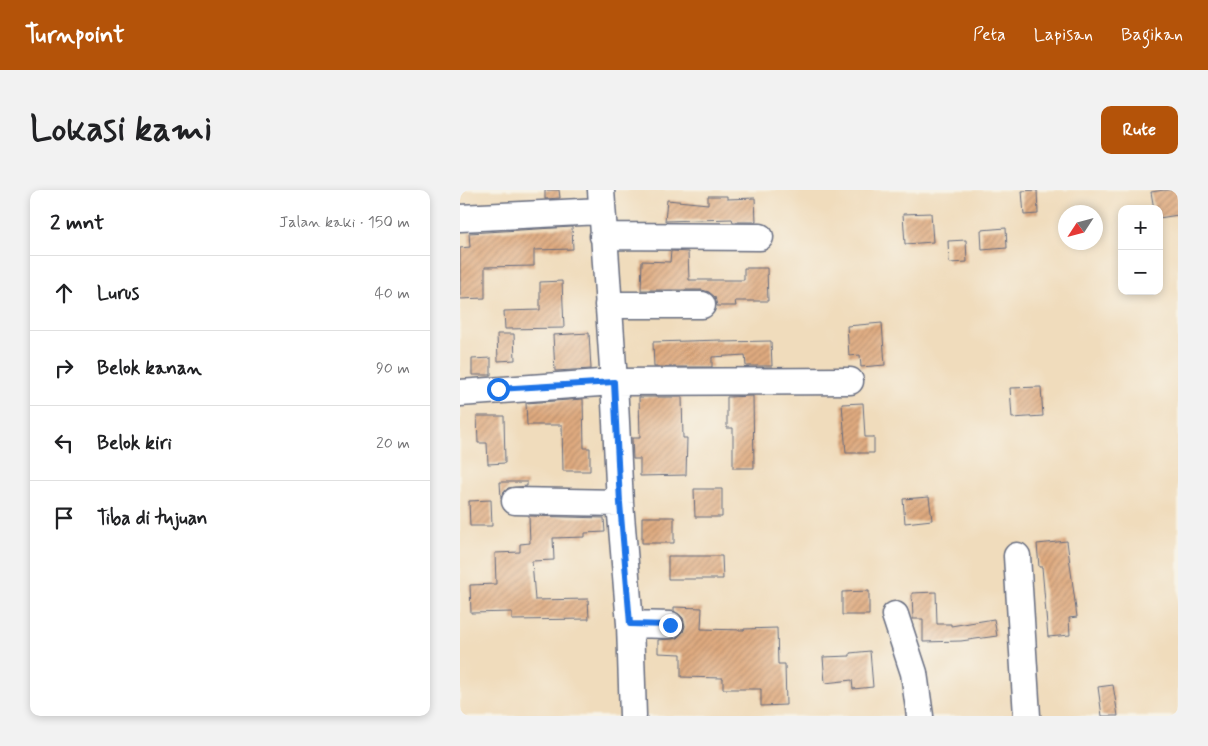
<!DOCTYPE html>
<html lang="id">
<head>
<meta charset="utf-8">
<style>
  body { margin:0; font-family:Mynerve,sans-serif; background:#f2f2f2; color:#202124 }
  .controls { position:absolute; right:15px; top:15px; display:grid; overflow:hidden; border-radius:10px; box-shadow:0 2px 8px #0003 }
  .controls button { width:45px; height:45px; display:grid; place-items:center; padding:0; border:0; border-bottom:1px solid #e0e0e0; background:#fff; color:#202124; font:25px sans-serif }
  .compass { position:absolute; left:598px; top:15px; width:45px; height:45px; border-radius:50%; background:#fff; box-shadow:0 2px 8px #0003; rotate:234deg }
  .stop { position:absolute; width:15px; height:15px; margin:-11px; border:4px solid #1a73e8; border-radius:50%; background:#fff }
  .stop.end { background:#1a73e8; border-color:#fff; box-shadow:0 1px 5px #0008 }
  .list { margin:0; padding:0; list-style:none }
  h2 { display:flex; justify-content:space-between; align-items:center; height:65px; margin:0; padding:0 20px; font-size:21px }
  h2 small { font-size:16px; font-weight:400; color:#757577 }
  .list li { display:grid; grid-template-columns:32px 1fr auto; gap:15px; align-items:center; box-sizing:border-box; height:75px; padding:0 20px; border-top:1px solid #e0e0e0 }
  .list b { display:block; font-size:19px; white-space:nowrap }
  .list em { font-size:16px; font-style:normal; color:#757577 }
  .icon { flex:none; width:28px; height:28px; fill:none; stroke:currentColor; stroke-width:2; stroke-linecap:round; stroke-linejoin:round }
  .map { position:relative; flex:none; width:718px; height:526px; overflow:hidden; border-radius:10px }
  header { display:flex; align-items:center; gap:30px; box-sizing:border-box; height:70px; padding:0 25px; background:#b45309; color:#fff }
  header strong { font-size:24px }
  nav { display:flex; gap:28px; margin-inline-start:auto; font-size:18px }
  .intro { display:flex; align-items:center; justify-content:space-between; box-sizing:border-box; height:120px; padding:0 30px }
  h1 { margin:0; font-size:35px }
  .button { padding:12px 22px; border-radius:10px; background:#b45309; color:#fff; font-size:18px; font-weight:700 }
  main { display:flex; gap:30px; padding:0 30px }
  aside { flex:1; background:#fff; border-radius:10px; box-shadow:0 2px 8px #0003 }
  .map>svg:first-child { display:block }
  .building { fill:url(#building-hatch) }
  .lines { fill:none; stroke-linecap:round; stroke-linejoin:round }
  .minor-casing { stroke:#666c7f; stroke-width:29 }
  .minor { stroke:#fff; stroke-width:26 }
  .route { stroke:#1a73e8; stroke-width:6 }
</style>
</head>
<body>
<header>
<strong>Turnpoint</strong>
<nav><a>Peta</a><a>Lapisan</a><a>Bagikan</a></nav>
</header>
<div class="intro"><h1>Lokasi kami</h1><a class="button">Rute</a></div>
<main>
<aside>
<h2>2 mnt<small>Jalan kaki · 150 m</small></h2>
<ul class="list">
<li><svg class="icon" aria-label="ahead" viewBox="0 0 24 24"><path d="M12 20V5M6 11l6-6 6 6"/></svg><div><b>Lurus</b></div><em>40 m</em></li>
<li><svg class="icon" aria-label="right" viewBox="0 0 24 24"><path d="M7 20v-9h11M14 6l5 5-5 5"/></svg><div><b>Belok kanan</b></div><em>90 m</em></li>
<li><svg class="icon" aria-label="left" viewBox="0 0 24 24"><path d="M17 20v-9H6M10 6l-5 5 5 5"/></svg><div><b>Belok kiri</b></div><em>20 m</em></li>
<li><svg class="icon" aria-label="arrive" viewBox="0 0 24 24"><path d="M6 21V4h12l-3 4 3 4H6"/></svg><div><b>Tiba di tujuan</b></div></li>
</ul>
</aside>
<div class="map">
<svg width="718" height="526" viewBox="0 0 718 526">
  <defs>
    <pattern id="building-hatch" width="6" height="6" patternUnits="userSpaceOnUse" patternTransform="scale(1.25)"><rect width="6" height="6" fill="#dfaa7f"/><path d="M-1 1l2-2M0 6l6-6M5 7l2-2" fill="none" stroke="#b48b6b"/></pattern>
  </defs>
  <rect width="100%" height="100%" fill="#f7f3e8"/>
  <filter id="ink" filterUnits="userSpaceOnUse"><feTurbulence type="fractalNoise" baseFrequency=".02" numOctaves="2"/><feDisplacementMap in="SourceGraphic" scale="10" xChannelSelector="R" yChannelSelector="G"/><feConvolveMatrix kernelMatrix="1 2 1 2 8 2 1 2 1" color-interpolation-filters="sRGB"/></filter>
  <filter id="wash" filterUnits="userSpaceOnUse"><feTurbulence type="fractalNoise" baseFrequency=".0096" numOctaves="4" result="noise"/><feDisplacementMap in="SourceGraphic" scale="20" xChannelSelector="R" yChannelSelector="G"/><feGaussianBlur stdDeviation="1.12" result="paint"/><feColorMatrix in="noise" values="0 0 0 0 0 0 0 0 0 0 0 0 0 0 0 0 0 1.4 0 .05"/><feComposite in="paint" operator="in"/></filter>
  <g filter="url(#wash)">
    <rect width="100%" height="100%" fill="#f0dcbc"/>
    <g id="blocks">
      <!-- building -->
      <path class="building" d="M 85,0 L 99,0 L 100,8 L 85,9 Z
        M 577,0 L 578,24 L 564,25 L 562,1 Z
        M 704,0 L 718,0 L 718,25 L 699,28 L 699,19 L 694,19 L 691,2 Z
        M 248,6 L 267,6 L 267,9 L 295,8 L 296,32 L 273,32 L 272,29 L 205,31 L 207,10 L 248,14 Z
        M 471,23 L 473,52 L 445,54 L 443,24 Z
        M 112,37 L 113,59 L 74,60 L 74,76 L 25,77 L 25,108 L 0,109 L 0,58 L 10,57 L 9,43 Z
        M 546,38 L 547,58 L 522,60 L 521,40 Z
        M 506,50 L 507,72 L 489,73 L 488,51 Z
        M 211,61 L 228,62 L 229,90 L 284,90 L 284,78 L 307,78 L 308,111 L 275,111 L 276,116 L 257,116 L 255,107 L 249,102 L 242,100 L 181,100 L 182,71 L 210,72 Z
        M 102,91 L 104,138 L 45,139 L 44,121 L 80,120 L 80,92 Z
        M 422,133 L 425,175 L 401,177 L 400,165 L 389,166 L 387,136 Z
        M 129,143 L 131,179 L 95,181 L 93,145 Z
        M 37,144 L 54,144 L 55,170 L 38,171 Z
        M 261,150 L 261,152 L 311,151 L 312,176 L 286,176 L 285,165 L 252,167 L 252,177 L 194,177 L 193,152 Z
        M 31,168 L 31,185 L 12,185 L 12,169 Z
        M 581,197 L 583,226 L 552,228 L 550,198 Z
        M 293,206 L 294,278 L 273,278 L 273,238 L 267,238 L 267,207 Z
        M 179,207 L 222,207 L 223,248 L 227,248 L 226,285 L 180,286 L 180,269 L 173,269 L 172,248 L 180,248 Z
        M 123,209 L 124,258 L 130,258 L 130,281 L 103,281 L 102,235 L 67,235 L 66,213 Z
        M 403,213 L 405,247 L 414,247 L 414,263 L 386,263 L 382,214 Z
        M 17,226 L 44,226 L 45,273 L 28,274 L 27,253 L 18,253 Z
        M 40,292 L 67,292 L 67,296 L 48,298 L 41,308 Z
        M 234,299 L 262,299 L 262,327 L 235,327 Z
        M 469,307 L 472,330 L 445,333 L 443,309 Z
        M 31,310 L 32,336 L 10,336 L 9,311 Z
        M 69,326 L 144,328 L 145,342 L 125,343 L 125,347 L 93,348 L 94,370 L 72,371 L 75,410 L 128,409 L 129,429 L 52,430 L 52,422 L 11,423 L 10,395 L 36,394 L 35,363 L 60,362 L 60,354 L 70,353 Z
        M 182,327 L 214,327 L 214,353 L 182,353 Z
        M 607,351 L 617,427 L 609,428 L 610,445 L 588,447 L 582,377 L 579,377 L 577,354 Z
        M 208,366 L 262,366 L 263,389 L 208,389 Z
        M 409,401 L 409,425 L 382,425 L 382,402 Z
        M 476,402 L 477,434 L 491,434 L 491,436 L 534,429 L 537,446 L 501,451 L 463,452 L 463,429 L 453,429 L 452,403 Z
        M 214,417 L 242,418 L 241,439 L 284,440 L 284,439 L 317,438 L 318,474 L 325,474 L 326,515 L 301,516 L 301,499 L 263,499 L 263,488 L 221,487 L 221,464 L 198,463 L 198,450 L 217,448 L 223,442 L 225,436 L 223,428 L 214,421 Z
        M 410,461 L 413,497 L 393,499 L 392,490 L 365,493 L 363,467 L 390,466 L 390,463 Z
        M 653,495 L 658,526 L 642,526 L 638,497 Z"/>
    </g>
  </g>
  <g filter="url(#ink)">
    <use href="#blocks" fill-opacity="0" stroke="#666c7f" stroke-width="1"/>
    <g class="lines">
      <!-- minor casing -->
      <g class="minor-casing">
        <path id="minor" d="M 141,0 L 154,192 L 160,313 L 170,434 L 173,526
          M 0,28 L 141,21
          M 143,46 L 300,47
          M 148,115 L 242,115
          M 0,203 L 154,192 L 390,191
          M 55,311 L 160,313
          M 557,366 L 567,526
          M 435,425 L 454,483 L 460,526
          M 170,434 L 210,435"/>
      </g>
      <!-- minor -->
      <use href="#minor" class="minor"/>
    </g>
  </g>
  <g class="lines" filter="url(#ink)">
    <!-- route -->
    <path class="route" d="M 38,199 L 154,192 L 160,313 L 170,434 L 210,435"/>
  </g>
</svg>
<div class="controls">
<button>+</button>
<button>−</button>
</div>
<svg class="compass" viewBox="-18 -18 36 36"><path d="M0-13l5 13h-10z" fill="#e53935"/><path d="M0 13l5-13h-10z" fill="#757577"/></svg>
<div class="stop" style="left:38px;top:199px"></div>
<div class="stop end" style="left:210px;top:435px"></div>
</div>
</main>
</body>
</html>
